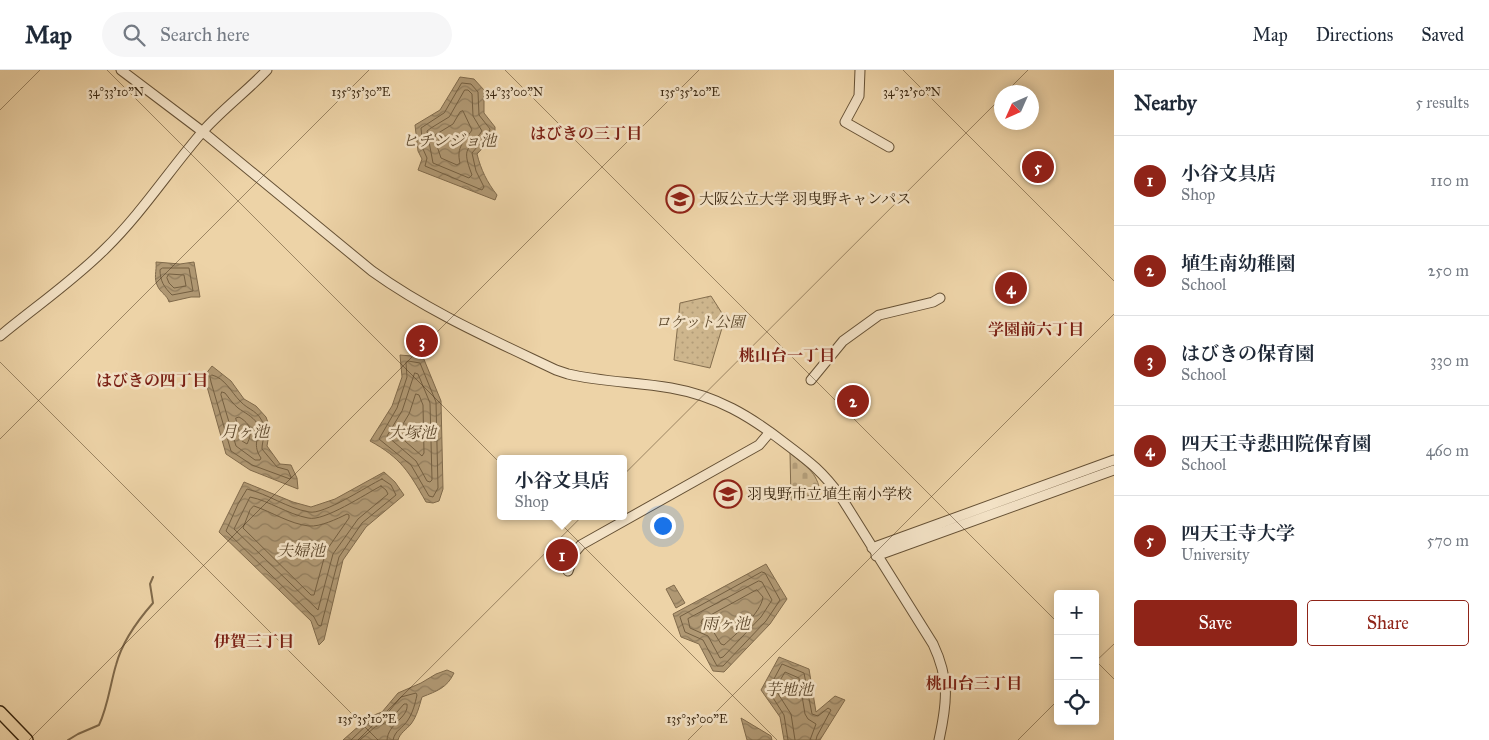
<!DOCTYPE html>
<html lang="en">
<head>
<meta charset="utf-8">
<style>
  body { margin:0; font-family:"IM FELL Great Primer","Noto Serif JP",serif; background:#f6f6f7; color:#1f2937 }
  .controls { position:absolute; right:15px; bottom:15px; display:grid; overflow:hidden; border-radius:5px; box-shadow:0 2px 12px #0003 }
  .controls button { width:45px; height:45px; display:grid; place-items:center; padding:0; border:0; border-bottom:1px solid #e0e1e3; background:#fff; color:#1f2937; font:25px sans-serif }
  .compass { position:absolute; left:994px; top:15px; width:45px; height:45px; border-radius:50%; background:#fff; box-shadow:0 2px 12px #0003; rotate:225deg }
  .you { position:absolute; left:662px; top:455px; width:18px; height:18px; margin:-12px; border:4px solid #fff; border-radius:50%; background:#1a73e8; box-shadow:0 0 0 8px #1a73e833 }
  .badge { display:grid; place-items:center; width:32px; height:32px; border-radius:50%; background:#8f2418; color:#fff; font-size:16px; font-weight:700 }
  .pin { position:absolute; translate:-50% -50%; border:2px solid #fff; box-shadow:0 1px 5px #0006 }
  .popup { position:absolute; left:497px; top:385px; width:130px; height:65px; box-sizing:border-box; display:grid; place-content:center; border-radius:5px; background:#fff; filter:drop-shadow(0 1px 4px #0005); font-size:16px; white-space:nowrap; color:#747a83 }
  .popup b { font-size:19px; color:#1f2937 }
  .popup::after { content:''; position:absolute; left:50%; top:100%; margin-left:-10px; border:10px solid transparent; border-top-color:#fff }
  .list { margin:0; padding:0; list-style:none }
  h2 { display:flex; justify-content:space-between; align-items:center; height:65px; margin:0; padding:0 20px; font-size:21px }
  h2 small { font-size:16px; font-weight:400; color:#747a83 }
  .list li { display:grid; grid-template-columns:32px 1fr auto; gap:15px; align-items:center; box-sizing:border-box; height:90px; padding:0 20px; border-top:1px solid #e0e1e3 }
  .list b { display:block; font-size:19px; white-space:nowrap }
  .list p { margin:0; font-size:16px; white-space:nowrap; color:#747a83 }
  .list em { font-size:16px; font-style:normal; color:#747a83 }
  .actions { display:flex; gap:10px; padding:15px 20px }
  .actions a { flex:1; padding:11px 0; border:1px solid #8f2418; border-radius:5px; text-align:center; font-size:18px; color:#8f2418 }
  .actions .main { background:#8f2418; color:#fff }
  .icon { flex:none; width:28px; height:28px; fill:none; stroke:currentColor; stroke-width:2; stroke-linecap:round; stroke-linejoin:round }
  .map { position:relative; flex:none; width:1114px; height:670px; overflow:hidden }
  header { display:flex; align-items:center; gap:30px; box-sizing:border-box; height:70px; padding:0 25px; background:#fff; border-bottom:1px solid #e0e1e3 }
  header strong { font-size:24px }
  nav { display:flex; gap:28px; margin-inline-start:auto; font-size:18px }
  .search { width:350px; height:45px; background:#f6f6f7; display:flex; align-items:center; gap:12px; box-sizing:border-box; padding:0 18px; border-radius:28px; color:#747a83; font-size:19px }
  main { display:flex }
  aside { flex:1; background:#fff }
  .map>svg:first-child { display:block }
  .cemetery { fill:url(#cemetery-stones); stroke:#846e4e }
  .park { fill:url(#park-dots); stroke:#846e4e }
  .water { fill:url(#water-waves); stroke:#806a4b }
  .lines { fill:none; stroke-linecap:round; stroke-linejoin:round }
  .shore { stroke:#745f41; stroke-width:1 }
  .stream { stroke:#806a4b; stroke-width:2 }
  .tertiary-casing { stroke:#665135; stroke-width:11 }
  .primary-casing { stroke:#39260f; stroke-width:14 }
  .tertiary { stroke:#f3e2c6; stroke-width:9 }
  .primary { stroke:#edd3a7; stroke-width:11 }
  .ticks { fill:none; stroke:#39260f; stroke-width:1; stroke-opacity:0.45 }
  .labels { text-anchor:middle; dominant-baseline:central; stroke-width:5; stroke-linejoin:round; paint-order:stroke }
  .poi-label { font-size:15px; fill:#39260f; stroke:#f3e2c6; text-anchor:start }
  .park-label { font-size:15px; font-style:italic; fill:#5e4a2e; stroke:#f3e2c6 }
  .neighbourhood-label { font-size:16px; font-weight:bold; fill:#7a1f14; stroke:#f3e2c6 }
  .water-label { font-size:16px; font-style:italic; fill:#5d482d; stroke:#f3e2c6 }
  .ticks-label { font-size:12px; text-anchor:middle; fill:#39260f; stroke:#f3e2c6; stroke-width:5; stroke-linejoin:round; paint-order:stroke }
</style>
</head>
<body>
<header>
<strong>Map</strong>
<div class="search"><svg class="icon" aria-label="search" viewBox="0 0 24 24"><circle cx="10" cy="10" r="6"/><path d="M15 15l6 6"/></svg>Search here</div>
<nav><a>Map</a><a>Directions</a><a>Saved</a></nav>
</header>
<main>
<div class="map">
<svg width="1114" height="670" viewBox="0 0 1114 670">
  <defs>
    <pattern id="cemetery-stones" width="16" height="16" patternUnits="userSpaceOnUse" patternTransform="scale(1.25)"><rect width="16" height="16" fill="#ceb68d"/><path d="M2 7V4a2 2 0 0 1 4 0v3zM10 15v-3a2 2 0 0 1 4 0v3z" fill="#b29c78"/></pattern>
    <pattern id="park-dots" width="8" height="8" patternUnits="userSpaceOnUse" patternTransform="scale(1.25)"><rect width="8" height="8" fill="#ceb68d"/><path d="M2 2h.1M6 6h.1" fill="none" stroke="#b29c78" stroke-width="1.8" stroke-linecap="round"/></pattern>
    <pattern id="water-waves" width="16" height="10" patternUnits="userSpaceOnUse" patternTransform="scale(1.25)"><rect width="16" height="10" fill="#b09873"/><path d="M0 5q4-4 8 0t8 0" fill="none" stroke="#907c5d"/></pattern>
  </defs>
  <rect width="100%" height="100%" fill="#edd3a7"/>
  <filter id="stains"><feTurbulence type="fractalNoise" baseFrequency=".004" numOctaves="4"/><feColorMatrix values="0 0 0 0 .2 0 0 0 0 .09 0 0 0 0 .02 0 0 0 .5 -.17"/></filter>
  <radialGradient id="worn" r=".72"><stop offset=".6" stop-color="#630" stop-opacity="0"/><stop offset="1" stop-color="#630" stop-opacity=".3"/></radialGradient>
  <!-- cemetery -->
  <path class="cemetery" d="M 790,383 C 805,396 818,402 820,423 L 791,430 Z"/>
  <!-- park -->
  <path class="park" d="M 711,226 L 725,248 L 710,298 L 674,290 L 680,233 Z"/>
  <!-- water -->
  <path class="water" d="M 460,7 L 474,9 L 484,20 L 484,43 L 495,57 L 495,65 L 477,84 C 481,100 487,112 497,125 L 495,130 L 418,100 L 422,89 L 418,81 L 415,55 L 440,40 Z
    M 156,192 L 180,194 L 194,192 L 200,227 L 191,227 L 169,232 C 167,225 161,223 158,217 C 153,208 157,201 156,192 Z
    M 400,285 L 423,287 L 441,331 L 443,419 L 439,431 L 433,433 L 426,432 C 409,402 401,388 370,371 L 392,336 L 402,307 Z
    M 212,296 L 231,311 L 244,329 L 256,336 L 266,347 L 270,358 L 267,376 L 280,394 L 291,395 L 297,408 L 298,419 L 250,400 L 226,384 L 206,313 L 205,305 Z
    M 384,402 L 395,412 L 404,425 L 366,457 L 343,490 L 324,570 L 319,575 L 311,551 L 219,462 L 244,412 L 293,432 L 311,437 L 335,429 Z
    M 766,494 L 787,529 L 770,554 L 724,602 L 713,601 L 699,574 L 681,567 L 673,544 Z
    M 674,515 L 685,533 L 676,538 L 666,519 Z
    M 779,587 L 809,599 L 816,642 L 835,626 L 845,630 L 820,670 L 784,670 L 780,647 L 761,620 Z
    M 447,600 L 454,603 C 447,618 437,621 422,627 C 419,637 417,646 411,654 C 406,660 400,663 398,670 L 343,670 L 369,647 L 382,642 L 398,623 L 421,613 L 436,604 Z
    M 741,648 L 771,666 L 772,670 L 747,670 Z"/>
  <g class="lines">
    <!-- shore -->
    <path class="shore" d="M 462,13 L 471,14 L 478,22 L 479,45 L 490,59 L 489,63 L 472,83 L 476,101 L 484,117 L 482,120 L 425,96 L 427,88 L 423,79 L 421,58 L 444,43 Z
      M 465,20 L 468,20 L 472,24 L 473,46 L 482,61 C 468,82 461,76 472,105 L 469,108 L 433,93 L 427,61 L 431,58 L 449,47 Z
      M 463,41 L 472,60 C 464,72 456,77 460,93 L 457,95 L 441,88 L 437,76 L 435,65 L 453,54 L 460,42 Z
      M 163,198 L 189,198 L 193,221 L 172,225 C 164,217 160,211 160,200 Z
      M 169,204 L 184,205 L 186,216 L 174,218 L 169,213 L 167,208 Z
      M 408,291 L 420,293 L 436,332 L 438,418 L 433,427 L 429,426 L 411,395 L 379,369 L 397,338 L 407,307 L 406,293 Z
      M 415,303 L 418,304 L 430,333 L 432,410 L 430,412 L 427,411 L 416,391 L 387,366 L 402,341 Z
      M 212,305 C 225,308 231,322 240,331 C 249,341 259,340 264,356 C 266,363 262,371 262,379 L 277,397 L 288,400 L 291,407 L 290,409 L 252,395 L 231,381 L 211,312 L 210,307 Z
      M 222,322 L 225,323 C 229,328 233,334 238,338 C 245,343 252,346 257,353 C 263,365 250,372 261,388 L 260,390 L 255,390 L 236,376 L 221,325 Z
      M 416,324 L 419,325 L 423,335 L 424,383 L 422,386 L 397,364 L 409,344 Z
      M 236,348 L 239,347 C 251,354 253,362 247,374 L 242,371 Z
      M 382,409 L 391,415 L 396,425 L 362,453 L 339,487 L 321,556 L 318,555 L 314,547 L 226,461 L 238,434 L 247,419 C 268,424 287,438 309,442 C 324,445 367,416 382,409 Z
      M 381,416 L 386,420 L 388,424 L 358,449 L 333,484 L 318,540 L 234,459 L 250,427 C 270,431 287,444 308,448 C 324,452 365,424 381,416 Z
      M 254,436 C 272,442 290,454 309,456 C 320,457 337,449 347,444 L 349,445 L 349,448 L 326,481 L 314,525 L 311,525 L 243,458 L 250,440 Z
      M 762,502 L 765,503 L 780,530 L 766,551 L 723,596 L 717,596 L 703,570 L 685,562 L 680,547 Z
      M 759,511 L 762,512 L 772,530 L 761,547 L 723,587 L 720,588 L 708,566 L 690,558 L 688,549 Z
      M 757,520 L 763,527 C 761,543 736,564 724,575 L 721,574 L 713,561 L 701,553 L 702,550 Z
      M 351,670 L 371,651 L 385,646 L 401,627 L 416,623 L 417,625 C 415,634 413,642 408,650 C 403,658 395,660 393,670
      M 360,670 L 375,657 L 389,651 L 404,634 L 407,634 C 409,648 388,653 387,670
      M 788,670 L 784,645 L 768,620 L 782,594 L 804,603 L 812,644 L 818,646 L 828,638 L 831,640 L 817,666 L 816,670
      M 795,670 L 791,644 L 775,619 L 785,602 L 799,608 L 805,644 L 808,649 L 816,654 L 810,670"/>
    <!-- stream -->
    <path class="stream" d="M 68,670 L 78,664 L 99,655 C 108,636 110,615 116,595 C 122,572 138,550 153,533 L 150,514 L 153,507"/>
    <!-- tertiary casing -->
    <g class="tertiary-casing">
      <path id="tertiary" d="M 121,0 L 203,62 L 372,201 C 429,242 493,270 556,300 L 568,304 C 602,312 637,312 671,318 C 717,326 750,346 786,374 C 810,392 823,402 841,427 L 933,574 C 950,610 947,633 939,670
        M 860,0 L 859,26 L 845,52 L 889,77
        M 0,266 C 35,237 73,211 105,179 C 142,143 170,99 204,60 C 224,38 247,21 267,0
        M 811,310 L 843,271 L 879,245 L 933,232 L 940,228
        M 872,478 L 1114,390
        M 876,486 L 1114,400
        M 568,501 L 575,482 L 581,475 L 759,375 L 770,362"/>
    </g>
    <!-- primary casing -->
    <g class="primary-casing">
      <path id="primary" d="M 0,642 L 27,670"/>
    </g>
    <!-- tertiary -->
    <use href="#tertiary" class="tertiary"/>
    <!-- primary -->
    <use href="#primary" class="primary"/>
  </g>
  <!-- ticks -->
  <path class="ticks" d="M 107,0 L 777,670M 505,0 L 1058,553M 903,0 L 1114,211M 1006,22 L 1028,0M 0,40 L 40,0M 0,292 L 378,670M 0,369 L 369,0M 1095,590 L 1114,609M 1095,592 L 1114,574M 29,670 L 699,0M 358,670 L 1002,27M 688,670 L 1114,244M 1018,670 L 1058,630"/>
  <!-- icons -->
  <defs>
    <g id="university-ring" transform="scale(1.4375)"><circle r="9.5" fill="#f3e2c6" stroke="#8f2418" stroke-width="1.5"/><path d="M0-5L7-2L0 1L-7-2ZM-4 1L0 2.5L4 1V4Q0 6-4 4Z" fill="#8f2418"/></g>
    <g id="school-ring" transform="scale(1.4375)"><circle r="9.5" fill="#f3e2c6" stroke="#8f2418" stroke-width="1.5"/><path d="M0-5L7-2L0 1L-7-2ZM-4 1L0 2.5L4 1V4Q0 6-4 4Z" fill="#8f2418"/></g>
  </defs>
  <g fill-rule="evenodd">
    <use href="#university-ring" x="680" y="129"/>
    <use href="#school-ring" x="728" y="424"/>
  </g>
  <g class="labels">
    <!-- poi labels -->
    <g class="poi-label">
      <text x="699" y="129">大阪公立大学 羽曳野キャンパス</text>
      <text x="747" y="424">羽曳野市立埴生南小学校</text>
    </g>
    <!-- park labels -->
    <g class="park-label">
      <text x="700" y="252">ロケット公園</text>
    </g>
    <!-- neighbourhood labels -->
    <g class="neighbourhood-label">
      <text x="586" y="63">はびきの三丁目</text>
      <text x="1036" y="259">学園前六丁目</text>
      <text x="787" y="285">桃山台一丁目</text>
      <text x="152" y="310">はびきの四丁目</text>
      <text x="254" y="571">伊賀三丁目</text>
      <text x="974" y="613">桃山台三丁目</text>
    </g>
    <!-- water labels -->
    <g class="water-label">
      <text x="449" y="70">ヒチンジョ池</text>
      <text x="245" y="361">月ヶ池</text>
      <text x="412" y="362">大塚池</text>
      <text x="301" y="480">夫婦池</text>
      <text x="726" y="553">雨ヶ池</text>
      <text x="789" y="619">芋地池</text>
    </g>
  </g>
  <g class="ticks-label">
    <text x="116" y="26">34°33'10"N</text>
    <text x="361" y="26">135°35'30"E</text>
    <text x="514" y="26">34°33'00"N</text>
    <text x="690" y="26">135°35'20"E</text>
    <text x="912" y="26">34°32'50"N</text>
    <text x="367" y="653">135°35'10"E</text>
    <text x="697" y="653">135°35'00"E</text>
  </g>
  <rect width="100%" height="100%" filter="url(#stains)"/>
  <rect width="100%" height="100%" fill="url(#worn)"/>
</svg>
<div class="controls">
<button>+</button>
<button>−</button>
<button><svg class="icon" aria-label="locate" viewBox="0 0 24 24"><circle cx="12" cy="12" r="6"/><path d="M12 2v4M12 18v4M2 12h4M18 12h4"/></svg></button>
</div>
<svg class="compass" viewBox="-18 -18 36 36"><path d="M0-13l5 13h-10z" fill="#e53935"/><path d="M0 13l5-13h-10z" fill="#747a83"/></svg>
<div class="you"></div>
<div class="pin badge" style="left:562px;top:485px">1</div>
<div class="popup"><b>小谷文具店</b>Shop</div>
<div class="pin badge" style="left:853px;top:331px">2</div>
<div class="pin badge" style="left:422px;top:271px">3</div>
<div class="pin badge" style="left:1011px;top:218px">4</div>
<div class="pin badge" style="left:1038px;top:97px">5</div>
</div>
<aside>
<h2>Nearby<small>5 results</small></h2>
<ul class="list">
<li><span class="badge">1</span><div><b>小谷文具店</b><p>Shop</p></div><em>110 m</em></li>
<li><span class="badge">2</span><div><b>埴生南幼稚園</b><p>School</p></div><em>250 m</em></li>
<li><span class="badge">3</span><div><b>はびきの保育園</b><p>School</p></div><em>330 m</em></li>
<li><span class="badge">4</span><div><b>四天王寺悲田院保育園</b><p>School</p></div><em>460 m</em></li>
<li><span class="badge">5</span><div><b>四天王寺大学</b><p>University</p></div><em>570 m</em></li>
</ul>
<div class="actions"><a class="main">Save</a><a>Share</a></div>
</aside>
</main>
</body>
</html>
